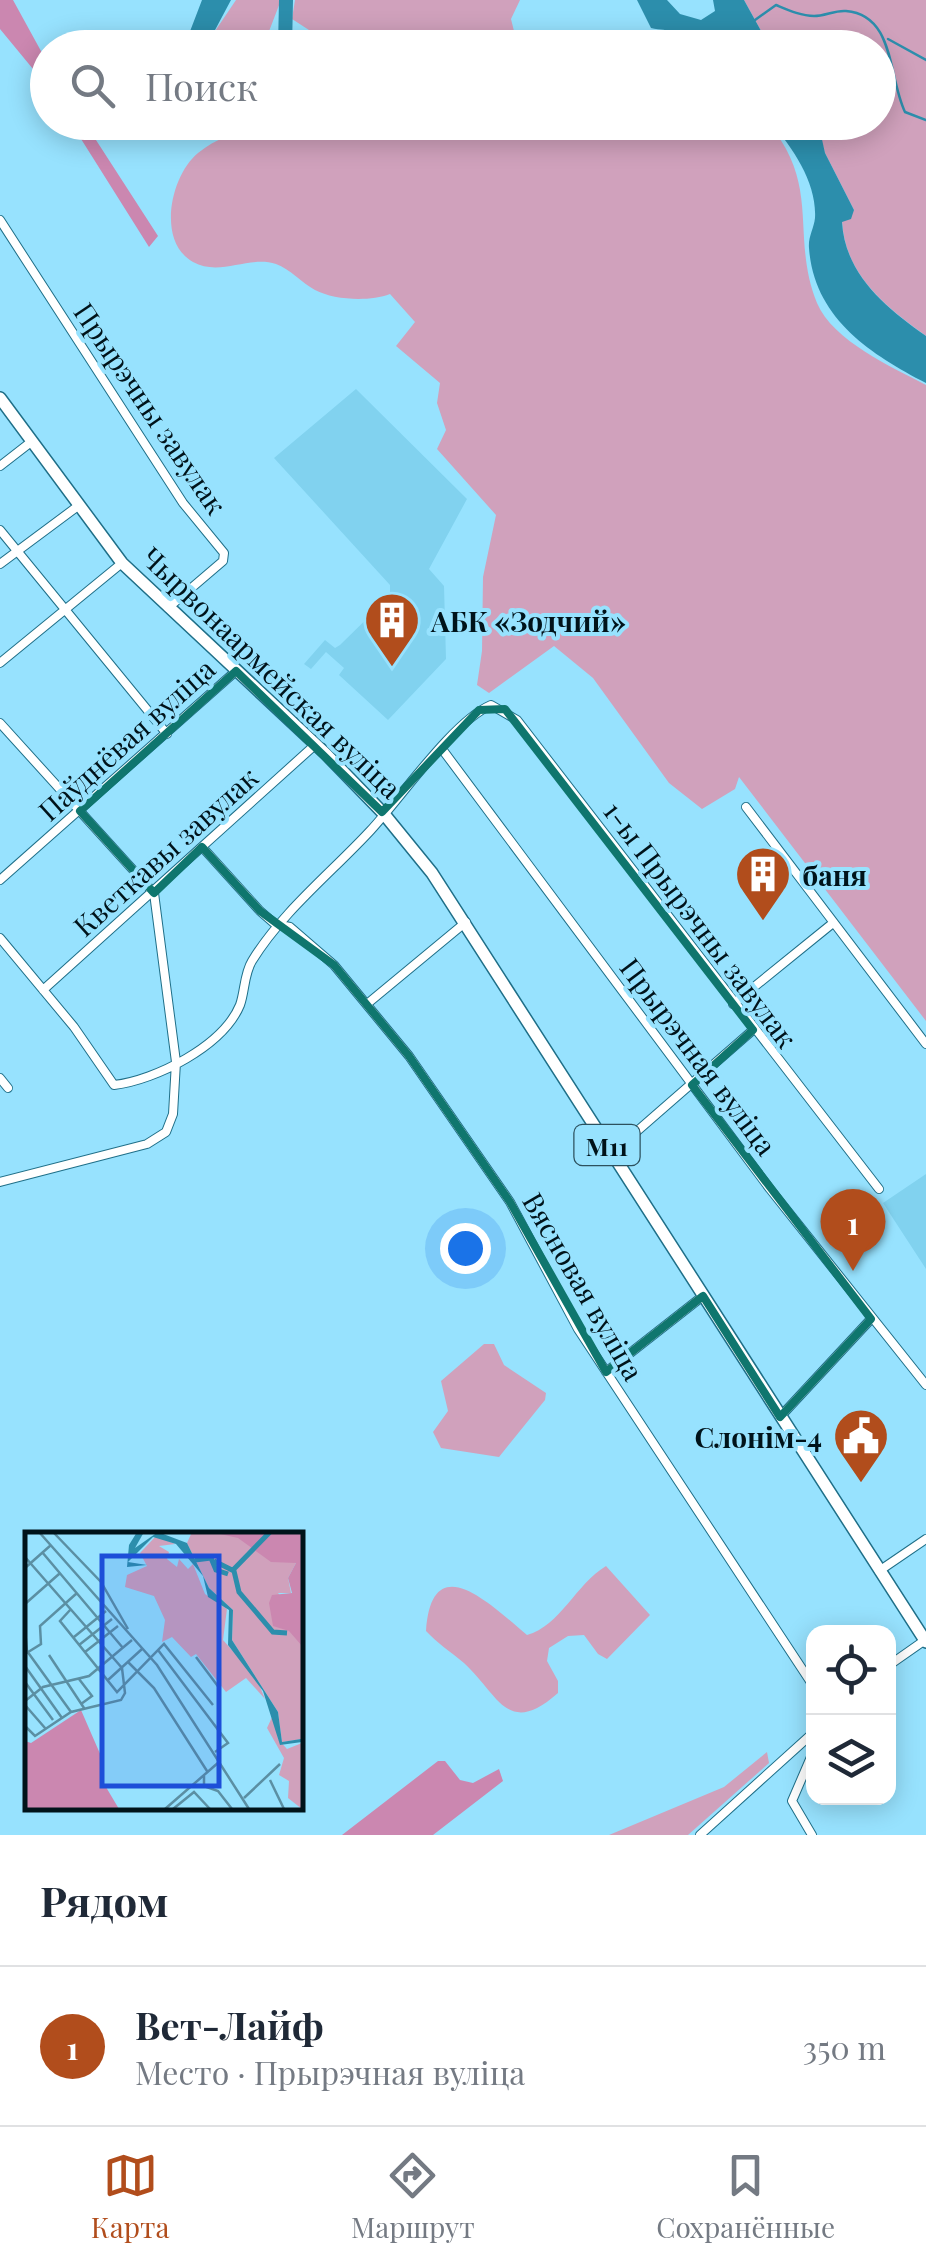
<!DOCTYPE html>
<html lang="ru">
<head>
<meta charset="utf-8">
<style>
  body { margin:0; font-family:"Playfair Display",serif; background:#f6f6f7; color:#1f2937 }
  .controls { position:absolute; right:30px; bottom:30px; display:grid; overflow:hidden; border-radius:20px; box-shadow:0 5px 25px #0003 }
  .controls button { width:90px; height:90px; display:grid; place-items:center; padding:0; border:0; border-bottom:2px solid #e0e1e3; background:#fff; color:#1f2937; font:50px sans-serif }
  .you { position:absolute; left:465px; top:1248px; width:35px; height:35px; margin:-25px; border:8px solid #fff; border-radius:50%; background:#1a73e8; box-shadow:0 0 0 15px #1a73e833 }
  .badge { display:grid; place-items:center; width:65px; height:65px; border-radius:50%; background:#b14d1c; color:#fff; font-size:32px; font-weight:700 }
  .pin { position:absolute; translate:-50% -82px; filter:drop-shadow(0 2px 5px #0008) }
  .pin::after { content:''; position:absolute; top:52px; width:35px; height:30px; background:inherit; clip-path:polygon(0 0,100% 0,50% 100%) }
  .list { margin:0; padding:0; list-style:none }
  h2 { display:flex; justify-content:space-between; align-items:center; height:130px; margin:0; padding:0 40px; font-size:42px }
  h2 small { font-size:32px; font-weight:400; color:#747a83 }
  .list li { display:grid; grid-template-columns:65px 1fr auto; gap:30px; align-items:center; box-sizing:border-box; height:160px; padding:0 40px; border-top:2px solid #e0e1e3 }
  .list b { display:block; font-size:38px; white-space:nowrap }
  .list p { margin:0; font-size:32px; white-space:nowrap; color:#747a83 }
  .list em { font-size:32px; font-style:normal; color:#747a83 }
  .icon { flex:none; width:55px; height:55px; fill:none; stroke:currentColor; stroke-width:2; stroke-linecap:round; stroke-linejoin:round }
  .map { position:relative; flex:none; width:926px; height:1835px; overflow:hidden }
  .search { position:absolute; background:#fff; box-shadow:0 5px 25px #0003; left:30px; right:30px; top:30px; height:110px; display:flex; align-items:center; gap:25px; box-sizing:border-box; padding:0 35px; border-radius:55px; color:#747a83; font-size:38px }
  .sheet { height:290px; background:#fff }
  nav { display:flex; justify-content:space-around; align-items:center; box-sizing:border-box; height:140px; border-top:2px solid #e0e1e3; background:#fff; font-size:28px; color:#747a83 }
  nav a { display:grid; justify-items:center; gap:5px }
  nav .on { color:#b14d1c }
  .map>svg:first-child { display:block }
  .built { fill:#81d2ef }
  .green { fill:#d0a1bc }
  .forest { fill:#cb87b0 }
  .water { fill:#2c8eac }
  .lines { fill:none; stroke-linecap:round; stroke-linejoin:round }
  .stream { stroke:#2c8eac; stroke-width:2.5 }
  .river { stroke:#2c8eac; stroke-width:14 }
  .minor-casing { stroke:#1f6f88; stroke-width:10 }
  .highway-casing { stroke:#1f6f88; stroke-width:14 }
  .minor { stroke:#fff; stroke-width:8 }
  .highway { stroke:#fff; stroke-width:11 }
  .marked { fill:none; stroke:#0f766e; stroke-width:8; stroke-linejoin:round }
  .labels { text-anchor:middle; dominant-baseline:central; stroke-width:8; stroke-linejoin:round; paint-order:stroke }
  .shield { fill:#97e2fe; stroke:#2d515e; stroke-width:2.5 }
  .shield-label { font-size:25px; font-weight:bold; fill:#00131a }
  .street-label { font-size:28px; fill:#00131a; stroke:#97e2fe }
  .poi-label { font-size:28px; font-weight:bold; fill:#00131a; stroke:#97e2fe; text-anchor:start }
  .inset-river { fill:none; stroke:#2c8eac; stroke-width:5 }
  .inset-road { fill:none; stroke:#5b8fa3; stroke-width:2.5 }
  .view { fill:#1d4ed8; fill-opacity:0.15; stroke:#1d4ed8; stroke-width:5 }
  .inset-edge { fill:none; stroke:#00131a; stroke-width:5 }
</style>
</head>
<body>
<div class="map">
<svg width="926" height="1835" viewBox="0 0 926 1835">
  <rect width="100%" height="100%" fill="#97e2fe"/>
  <!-- built -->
  <path class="built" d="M 356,389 L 467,499 L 429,569 L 444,586 L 446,659 L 388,720 L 339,675 L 344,668 L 326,652 L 311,669 L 304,664 L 325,640 L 335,648 L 340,645 L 390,596 L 390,585 L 274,458 Z
    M 926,1174 L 926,1269 L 883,1203 Z"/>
  <!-- green -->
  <path class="green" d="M 236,0 L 281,0 L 263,47 L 209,47 L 209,40 Z
    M 295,0 L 520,0 L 511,19 L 514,31 L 535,31 L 550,47 L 315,47 L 309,30 L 292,19 Z
    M 744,0 L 926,0 L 926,336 C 885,306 845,275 842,221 L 854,210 L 825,153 L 817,123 L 878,122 L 878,48 L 770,47 Z
    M 264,123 L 768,123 C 822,186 790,237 817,303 C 833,341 892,367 926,385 L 926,1021 L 739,777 L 735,789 L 702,809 L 669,783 L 593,678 L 554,646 L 489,693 L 477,685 L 482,651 L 483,577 L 496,515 L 437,449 L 446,430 L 437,403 L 440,383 L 396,346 L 415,322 L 390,294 C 369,302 334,300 315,290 C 302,283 290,269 276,264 C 249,255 220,277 193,262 C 156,241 171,175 198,153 C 218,137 237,132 262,129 Z
    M 484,1344 L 494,1344 L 504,1365 L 546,1393 L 545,1400 L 499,1457 L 441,1448 L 433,1432 L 448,1411 L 441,1381 Z
    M 606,1566 L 650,1615 L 607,1659 L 598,1654 L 584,1635 L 568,1636 L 549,1648 L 547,1661 L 558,1681 L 558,1693 C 507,1738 499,1695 464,1663 C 451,1652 437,1643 426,1631 C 432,1544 493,1607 527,1635 C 560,1626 576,1584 606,1566 Z
    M 767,1752 L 769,1763 L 688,1835 L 609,1835 L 724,1787 Z"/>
  <!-- forest -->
  <path class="forest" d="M 0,0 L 13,0 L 47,62 L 47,86 L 0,29 Z
    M 71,123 L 85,123 L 158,236 L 149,247 Z
    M 438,1761 L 445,1761 L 460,1780 L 473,1783 L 499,1769 L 503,1781 L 433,1835 L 342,1835 Z"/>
  <!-- water -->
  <path class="water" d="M 202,0 L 231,0 L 206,47 L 184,47 Z
    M 637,0 L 667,0 L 680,14 L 701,20 L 715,11 L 713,0 L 744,0 L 770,47 L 689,47 C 678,27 670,32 651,28 Z
    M 771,123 L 819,126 L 825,153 L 854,210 L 851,219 L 842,222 C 845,274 885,307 926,336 L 926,383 C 870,354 814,318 809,248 C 808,237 814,228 815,218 C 817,184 794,149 771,123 Z"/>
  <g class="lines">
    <!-- stream -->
    <path class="stream" d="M 755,20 L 776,5 C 788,10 801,16 814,16 C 825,16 835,10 846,11 C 895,15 888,77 905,112 L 926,120
      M 888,39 L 926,60"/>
    <!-- river -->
    <path class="river" d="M 285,48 L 286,0"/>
    <!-- minor casing -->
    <g class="minor-casing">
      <path id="minor" d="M 0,220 L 183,503 L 224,553 L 223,561 L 168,608
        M 0,466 L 31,442
        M 0,530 L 167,734
        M 0,564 L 78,506
        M 0,663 L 122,563
        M 0,723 L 154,893 L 176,1062 L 173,1114 L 166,1132 L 147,1144 L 0,1182
        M 442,749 L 770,1189 L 926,1385
        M 746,807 L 926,1044
        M 203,848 L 260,911 L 275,924 L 290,927 L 334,965 L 409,1056 L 510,1202 L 578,1329 L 814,1687
        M 0,880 L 236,671
        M 0,938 L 74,1027 L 114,1085 C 156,1080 223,1046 240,1005 C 245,991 244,974 252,961 C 282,912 331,873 370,831 C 401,798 452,722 491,705 L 517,720 L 879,1189
        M 43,990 L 316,744
        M 367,1004 L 466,922
        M 733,1004 L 833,923
        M 0,1078 L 8,1088
        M 612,1153 L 753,1030
        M 606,1372 L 703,1296
        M 780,1417 L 871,1319
        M 879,1571 L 926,1539
        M 888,1666 L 925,1640
        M 700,1835 L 814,1732
        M 812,1835 L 792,1801 L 814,1750"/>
    </g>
    <!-- highway casing -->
    <g class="highway-casing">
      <path id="highway" d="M 0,398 L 122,563 L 326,754 L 384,814 L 432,873 L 926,1642"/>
    </g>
    <!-- minor -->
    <use href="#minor" class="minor"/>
    <!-- highway -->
    <use href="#highway" class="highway"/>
  </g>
  <!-- marked area -->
  <path class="marked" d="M 236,671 L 382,812 L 479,710 L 505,709 L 753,1030 L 692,1085 L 871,1319 L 780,1417 L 703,1296 L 606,1372 L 510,1202 L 409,1056 L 334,965 L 260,911 L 202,847 L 154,893 L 80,811 Z"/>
  <!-- icons -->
  <defs>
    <g id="building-pin" transform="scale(2.875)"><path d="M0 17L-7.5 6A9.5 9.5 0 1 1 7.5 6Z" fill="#b14d1c" stroke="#97e2fe"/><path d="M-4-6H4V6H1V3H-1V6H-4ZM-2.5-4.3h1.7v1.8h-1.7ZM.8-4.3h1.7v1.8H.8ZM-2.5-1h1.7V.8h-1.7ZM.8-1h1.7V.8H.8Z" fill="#fff"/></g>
    <g id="civic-pin" transform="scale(2.875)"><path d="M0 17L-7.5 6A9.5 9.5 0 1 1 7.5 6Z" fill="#b14d1c" stroke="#97e2fe"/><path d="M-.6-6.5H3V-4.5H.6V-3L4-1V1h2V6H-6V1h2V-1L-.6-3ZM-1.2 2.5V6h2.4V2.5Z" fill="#fff"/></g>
  </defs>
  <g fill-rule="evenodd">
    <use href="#building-pin" x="392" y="620"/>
    <use href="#building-pin" x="763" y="874"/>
    <use href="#civic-pin" x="861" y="1436"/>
  </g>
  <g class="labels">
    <!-- shield labels -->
    <rect class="shield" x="574.5" y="1125" width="65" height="40" rx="8"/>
    <g class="shield-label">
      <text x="607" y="1145">М11</text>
    </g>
    <!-- street labels -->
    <g class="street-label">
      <text transform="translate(151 408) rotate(56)">Прырэчны завулак</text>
      <text transform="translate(272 672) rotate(44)">Чырвонаармейская вуліца</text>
      <text transform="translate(126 739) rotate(-42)">Паўднёвая вуліца</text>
      <text transform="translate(165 851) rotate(-42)">Кветкавы завулак</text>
      <text transform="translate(701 924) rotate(53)">1-ы Прырэчны завулак</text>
      <text transform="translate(699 1056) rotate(53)">Прырэчная вуліца</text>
      <text transform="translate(584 1286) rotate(60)">Вясновая вуліца</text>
    </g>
    <!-- poi labels -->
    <g class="poi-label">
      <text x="431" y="620">АБК «Зодчий»</text>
      <text x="802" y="874">баня</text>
      <text x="822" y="1436" text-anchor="end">Слонім-4</text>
    </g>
  </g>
  <!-- overview -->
  <g transform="translate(25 1532)">
    <rect width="278" height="278" fill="#97e2fe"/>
    <path d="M 167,0 L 205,2 L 271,31 L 263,46 L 266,61 L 253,61 L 277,89 L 277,207 L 257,210 L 253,180 L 207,108 L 208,78 L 184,56 L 162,11 ZM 131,4 L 150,12 L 134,14 L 144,20 L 142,27 L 152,35 L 154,27 L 163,37 L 168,32 L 180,62 L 202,77 L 198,108 L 231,145 L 240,167 L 221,146 L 201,160 L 171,122 L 166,125 L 147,105 L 137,110 L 140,88 L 129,64 L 100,55 L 102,43 L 122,34 L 115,21 ZM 249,181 L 253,207 L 262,217 L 277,211 L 277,277 L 263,266 L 264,249 L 254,243 L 259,226 L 242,196 Z" fill="#d0a1bc"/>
    <path d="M 186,0 L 277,0 L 277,114 L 264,99 L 248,94 L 244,71 L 247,63 L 267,61 L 263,46 L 271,31 L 246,30 L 213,6 ZM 56,178 L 76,224 L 75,245 L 94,277 L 0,277 L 0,209 L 6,211 Z" fill="#cb87b0"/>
    <path d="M 112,0 L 119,0 L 110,16 L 133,0 L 162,11 L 184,56 L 208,78 L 207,108 L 253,180 L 257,210 L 276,207 L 277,210 L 255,213 L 238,159 L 203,113 L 204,78 L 183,65 L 178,44 L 151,12 L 128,5 L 103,30 L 122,33 L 102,35 L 104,13 Z" fill="#2c8eac"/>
    <path class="inset-river" d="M 170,28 L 186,26 L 191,38 L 203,42M 189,29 L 209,39 L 214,60 L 248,100 L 262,101M 208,38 L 245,0"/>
    <path class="inset-road" d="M 14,0 L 132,133 L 224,277M 28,0 L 76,50 L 103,97M 17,20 L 98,116M 0,25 L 97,136 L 100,161 L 96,168 L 46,180 L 10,204 L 0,194M 0,36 L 26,13M 0,72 L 34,42M 46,77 L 35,89 L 92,160 L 139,112 L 188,173M 0,97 L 2,119 L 46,180M 49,105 L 81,79M 54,113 L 87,87M 133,118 L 203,211 L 190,220M 60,120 L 93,94M 0,122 L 16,112 L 15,94 L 52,61M 24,123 L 59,176M 171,125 L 195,157M 103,130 L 129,156 L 182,239M 0,134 L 37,186M 54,147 L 67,164 L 56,172M 83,148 L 117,117M 0,150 L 28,188M 0,169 L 18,155 L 64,144 L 107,108M 0,173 L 20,196M 179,244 L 179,254 L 193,259 L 207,277M 245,248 L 259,277M 219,266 L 255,232M 140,277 L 194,230M 148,277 L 169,260 L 185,277"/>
    <path class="view" d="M 77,24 L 194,24 L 194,254 L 77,254 Z"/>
    <rect width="278" height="278" class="inset-edge"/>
  </g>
</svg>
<div class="controls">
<button><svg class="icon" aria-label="locate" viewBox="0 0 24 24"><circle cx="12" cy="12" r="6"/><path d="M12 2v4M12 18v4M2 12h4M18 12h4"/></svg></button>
<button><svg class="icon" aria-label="layers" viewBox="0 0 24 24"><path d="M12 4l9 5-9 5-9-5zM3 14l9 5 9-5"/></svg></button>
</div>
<div class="you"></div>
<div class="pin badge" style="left:853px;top:1271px">1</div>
<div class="search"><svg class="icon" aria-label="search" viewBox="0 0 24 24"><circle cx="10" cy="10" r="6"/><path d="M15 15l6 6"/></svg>Поиск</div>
</div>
<section class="sheet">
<h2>Рядом<small></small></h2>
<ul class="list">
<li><span class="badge">1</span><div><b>Вет-Лайф</b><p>Место · Прырэчная вуліца</p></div><em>350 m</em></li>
</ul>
</section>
<nav>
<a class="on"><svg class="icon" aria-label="map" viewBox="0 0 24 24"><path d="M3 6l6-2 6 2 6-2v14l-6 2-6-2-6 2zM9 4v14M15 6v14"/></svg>Карта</a>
<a><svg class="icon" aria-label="directions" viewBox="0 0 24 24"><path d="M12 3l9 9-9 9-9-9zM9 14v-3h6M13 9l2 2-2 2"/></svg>Маршрут</a>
<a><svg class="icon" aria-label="saved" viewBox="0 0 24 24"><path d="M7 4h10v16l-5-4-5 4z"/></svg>Сохранённые</a>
</nav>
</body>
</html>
